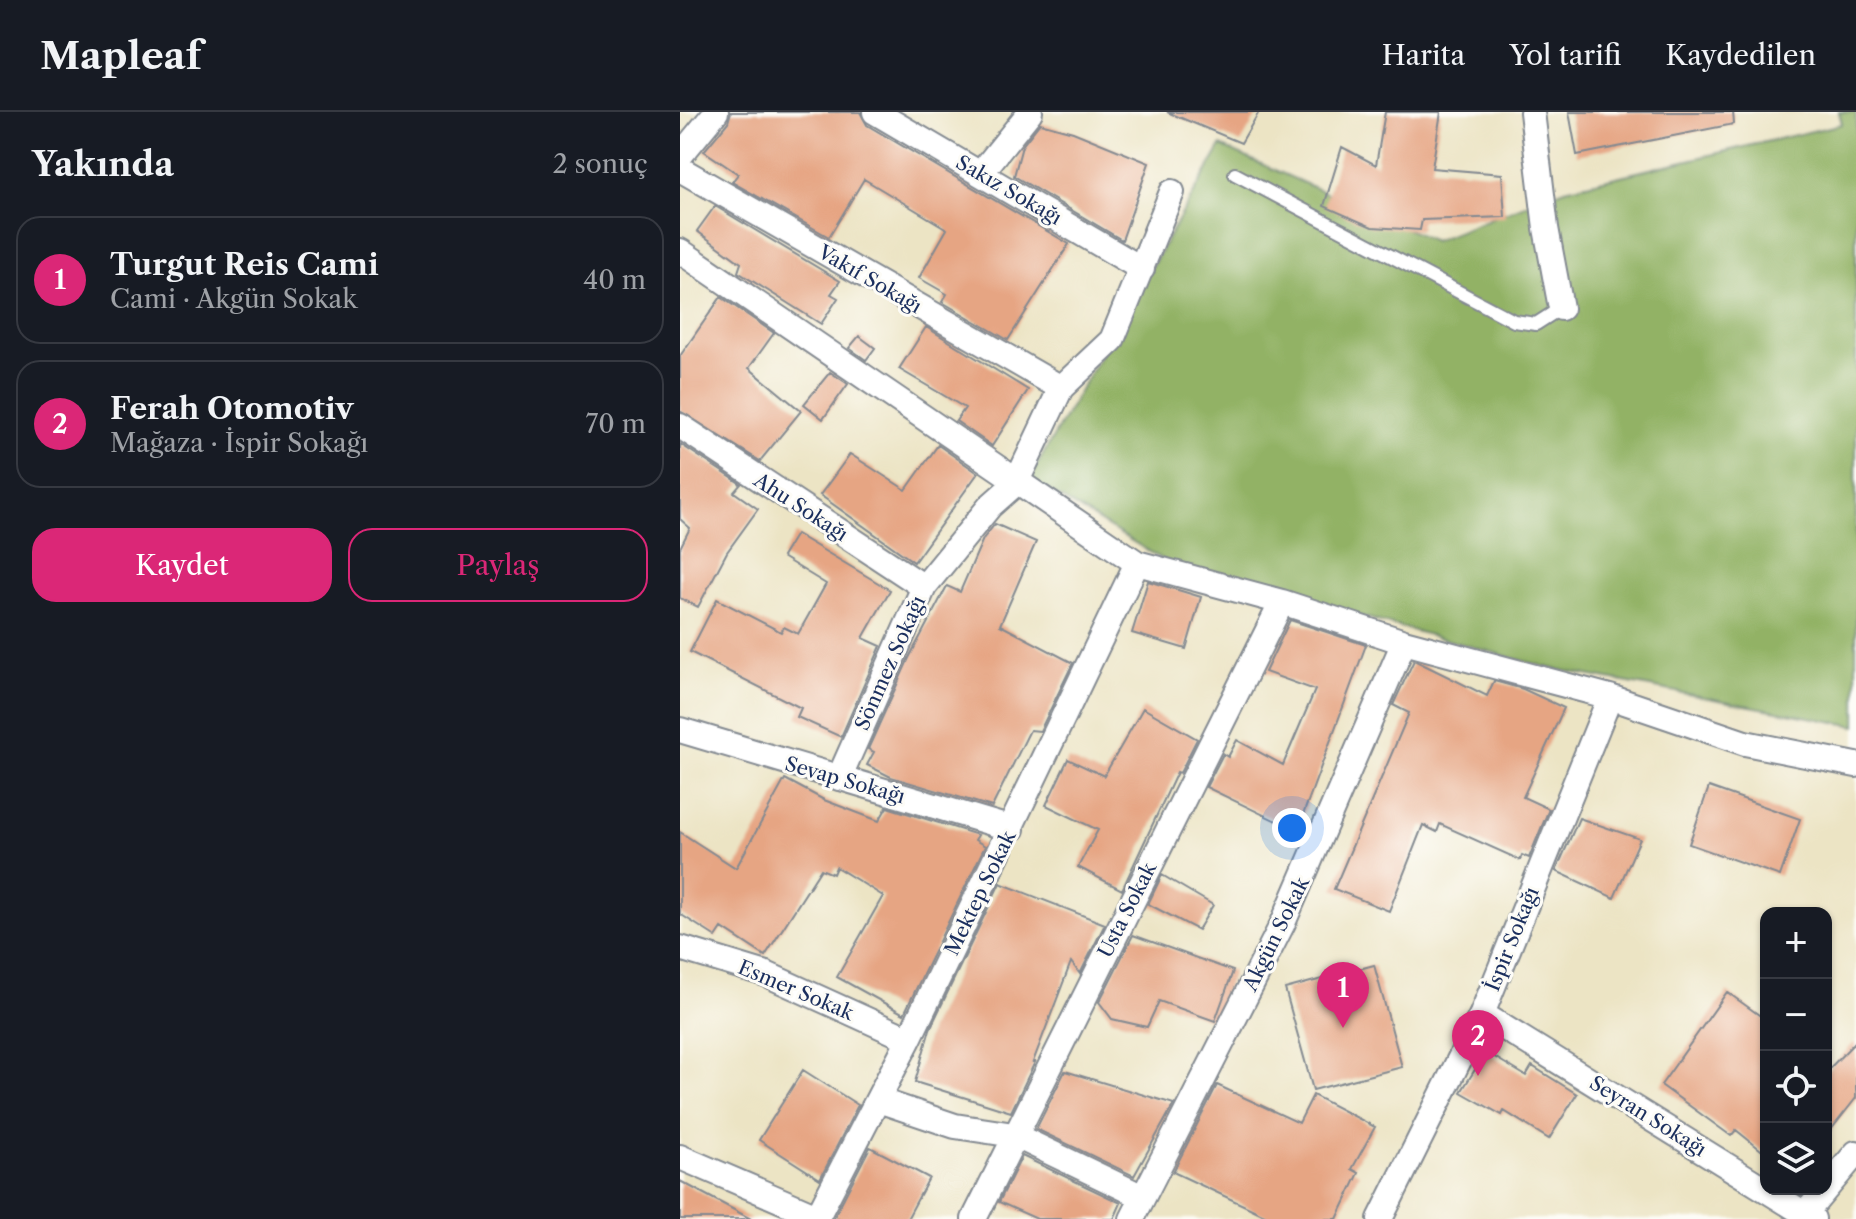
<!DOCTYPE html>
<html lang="tr">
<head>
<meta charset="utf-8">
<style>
  body { margin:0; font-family:"Libre Caslon Text",serif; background:#242831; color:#f1f3f6 }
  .controls { position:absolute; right:24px; bottom:24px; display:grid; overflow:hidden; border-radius:16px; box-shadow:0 2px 6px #0004 }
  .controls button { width:72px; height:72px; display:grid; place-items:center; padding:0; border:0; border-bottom:2px solid #363941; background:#171b24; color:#f1f3f6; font:40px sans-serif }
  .you { position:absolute; left:612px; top:716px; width:28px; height:28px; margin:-20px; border:6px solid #fff; border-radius:50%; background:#1a73e8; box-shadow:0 0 0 12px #1a73e833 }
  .badge { display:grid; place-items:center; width:52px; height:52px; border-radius:50%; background:#db2777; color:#fff; font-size:26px; font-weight:700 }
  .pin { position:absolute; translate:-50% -66px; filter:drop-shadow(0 2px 4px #0008) }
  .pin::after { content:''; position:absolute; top:42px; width:28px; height:24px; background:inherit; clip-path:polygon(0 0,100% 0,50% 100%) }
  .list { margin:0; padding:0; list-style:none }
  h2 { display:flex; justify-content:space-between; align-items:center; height:104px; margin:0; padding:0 32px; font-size:34px }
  h2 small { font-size:26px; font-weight:400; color:#9ea1a6 }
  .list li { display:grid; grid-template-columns:52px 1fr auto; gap:24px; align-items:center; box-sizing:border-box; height:128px; margin:0 16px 16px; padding:0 16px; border:2px solid #363941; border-radius:24px }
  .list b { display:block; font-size:30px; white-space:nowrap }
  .list p { margin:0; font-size:26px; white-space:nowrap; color:#9ea1a6 }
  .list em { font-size:26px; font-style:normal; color:#9ea1a6 }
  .actions { display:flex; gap:16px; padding:24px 32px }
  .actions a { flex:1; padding:18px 0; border:2px solid #db2777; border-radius:24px; text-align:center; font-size:28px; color:#db2777 }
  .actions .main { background:#db2777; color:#fff }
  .icon { flex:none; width:44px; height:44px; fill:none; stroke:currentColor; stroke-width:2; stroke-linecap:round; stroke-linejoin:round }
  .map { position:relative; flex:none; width:1176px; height:1107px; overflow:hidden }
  header { display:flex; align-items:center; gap:48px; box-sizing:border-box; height:112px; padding:0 40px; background:#171b24; border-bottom:2px solid #363941 }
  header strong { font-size:38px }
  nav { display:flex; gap:44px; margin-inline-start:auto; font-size:28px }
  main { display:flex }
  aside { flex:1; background:#171b24 }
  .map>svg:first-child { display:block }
  .forest { fill:#92b265; stroke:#567062; stroke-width:2 }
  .building { fill:#e6a583 }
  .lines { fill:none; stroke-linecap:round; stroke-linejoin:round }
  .service-casing { stroke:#848a91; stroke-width:16 }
  .minor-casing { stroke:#848a91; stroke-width:28 }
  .service { stroke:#fff; stroke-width:12 }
  .minor { stroke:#fff; stroke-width:24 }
  .labels { text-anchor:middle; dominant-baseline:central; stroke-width:6; stroke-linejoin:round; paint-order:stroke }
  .street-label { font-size:20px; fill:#1b2f5e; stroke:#fdfcf7 }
</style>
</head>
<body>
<header>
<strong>Mapleaf</strong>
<nav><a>Harita</a><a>Yol tarifi</a><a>Kaydedilen</a></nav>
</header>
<main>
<aside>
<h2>Yakında<small>2 sonuç</small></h2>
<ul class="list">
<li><span class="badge">1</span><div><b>Turgut Reis Cami</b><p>Cami · Akgün Sokak</p></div><em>40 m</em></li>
<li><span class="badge">2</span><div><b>Ferah Otomotiv</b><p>Mağaza · İspir Sokağı</p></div><em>70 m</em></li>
</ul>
<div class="actions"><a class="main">Kaydet</a><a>Paylaş</a></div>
</aside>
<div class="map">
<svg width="1176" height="1107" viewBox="0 0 1176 1107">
  <rect width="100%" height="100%" fill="#fdfcf7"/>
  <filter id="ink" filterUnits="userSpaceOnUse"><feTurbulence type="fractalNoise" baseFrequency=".0125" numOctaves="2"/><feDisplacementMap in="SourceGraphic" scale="16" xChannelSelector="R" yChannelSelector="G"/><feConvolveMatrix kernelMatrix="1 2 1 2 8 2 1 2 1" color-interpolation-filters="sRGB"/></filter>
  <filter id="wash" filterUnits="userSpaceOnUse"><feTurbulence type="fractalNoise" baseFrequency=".006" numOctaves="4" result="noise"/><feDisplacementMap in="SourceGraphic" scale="32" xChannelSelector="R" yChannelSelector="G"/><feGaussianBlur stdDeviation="1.8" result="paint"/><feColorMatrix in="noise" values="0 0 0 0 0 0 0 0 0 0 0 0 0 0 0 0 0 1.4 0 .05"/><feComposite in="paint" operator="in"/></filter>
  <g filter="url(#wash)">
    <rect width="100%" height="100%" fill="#ece4c4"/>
    <!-- forest -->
    <path class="forest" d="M 1159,0 L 1176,0 L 1176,614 L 870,556 L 490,452 L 349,367 L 541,34 L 754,129 L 885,77 L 1162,12 Z"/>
    <g id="blocks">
      <!-- building -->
      <path class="building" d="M 51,0 L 180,0 L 187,13 L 389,132 L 328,228 L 262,190 L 267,182 L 239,166 L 267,117 L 184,67 L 149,125 L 52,70 L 58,62 L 24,39 L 48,10 Z
        M 487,0 L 579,0 L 561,31 Z
        M 705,0 L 761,0 L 752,56 L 822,62 L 825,105 L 742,108 L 740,118 L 692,115 L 644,94 L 662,35 L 696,53 Z
        M 889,0 L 1053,0 L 1054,12 L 897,43 Z
        M 360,11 L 393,20 L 469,51 L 442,128 L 334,64 L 342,34 Z
        M 35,94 L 160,169 L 151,182 L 158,186 L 141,212 L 58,160 L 61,151 L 17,119 Z
        M 41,185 L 94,221 L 69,256 L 121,299 L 80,349 L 0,299 L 0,244 Z
        M 246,215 L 348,278 L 312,334 L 276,309 L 285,296 L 219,257 Z
        M 179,224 L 195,236 L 186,248 L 169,236 Z
        M 150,260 L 168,272 L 143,307 L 124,292 Z
        M 0,332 L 61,372 L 54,380 L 78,397 L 47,440 L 18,495 L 0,486 L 0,436 L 10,416 L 0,407 Z
        M 258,333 L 298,361 L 234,450 L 140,383 L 170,342 L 226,378 Z
        M 315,412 L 356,430 L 320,513 L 393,551 L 360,619 L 350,618 L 312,695 L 211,665 L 187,653 L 194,640 L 188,637 L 229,546 L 267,474 L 280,480 L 303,427 Z
        M 116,422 L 210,478 L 183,526 L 201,534 L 161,625 L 117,605 L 121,596 L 10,540 L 37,487 L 101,520 L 104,515 L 118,522 L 146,472 L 102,445 Z
        M 468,469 L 521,485 L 506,537 L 452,521 Z
        M 610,508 L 686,533 L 617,719 L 526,675 L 543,642 L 548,645 L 557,628 L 603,653 L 635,578 L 585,560 Z
        M 734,548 L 807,584 L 814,569 L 843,577 L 884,596 L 843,685 L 869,697 L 849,746 L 842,743 L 840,748 L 760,712 L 757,720 L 743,713 L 709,799 L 654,777 L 729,601 L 713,593 Z
        M 463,596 L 517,627 L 500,661 L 497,660 L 442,778 L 398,755 L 418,718 L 366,693 L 388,647 L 424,664 Z
        M 105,667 L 144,688 L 199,709 L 207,695 L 298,723 L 295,728 L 305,734 L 224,902 L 157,865 L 203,784 L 156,755 L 153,762 L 141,757 L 85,844 L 42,816 L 36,825 L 0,802 L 0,720 L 56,756 Z
        M 1029,675 L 1120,707 L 1100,764 L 1009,732 Z
        M 899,706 L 960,727 L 934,786 L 876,759 Z
        M 482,763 L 533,793 L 518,818 L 468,792 Z
        M 320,771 L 425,812 L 400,862 L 391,850 L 353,950 L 355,950 L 331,1000 L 235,970 L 250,917 Z
        M 453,823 L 553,859 L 535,909 L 479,889 L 467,915 L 432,907 L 419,890 Z
        M 694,853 L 722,955 L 633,978 L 605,877 Z
        M 1047,880 L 1086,908 L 1086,1042 L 1056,1018 L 1051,1024 L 981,973 Z
        M 1176,929 L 1176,986 L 1146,1024 L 1146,960 Z
        M 806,940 L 846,964 L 852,954 L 897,982 L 869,1027 L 824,999 L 822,1003 L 781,980 Z
        M 123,958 L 178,993 L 140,1067 L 79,1028 Z
        M 385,959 L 494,992 L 454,1064 L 356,1017 Z
        M 537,973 L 619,1011 L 633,983 L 695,1015 L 672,1057 L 679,1061 L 657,1107 L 593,1107 L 493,1060 Z
        M 190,1035 L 249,1066 L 227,1107 L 153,1107 Z
        M 342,1044 L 441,1091 L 434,1107 L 357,1107 L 319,1090 Z
        M 0,1069 L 71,1107 L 0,1107 Z"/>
    </g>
  </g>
  <g filter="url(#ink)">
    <use href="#blocks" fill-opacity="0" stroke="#848a91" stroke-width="2"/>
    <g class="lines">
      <!-- service casing -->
      <g class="service-casing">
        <path id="service" d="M 555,62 L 834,209 L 856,212 L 881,196"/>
      </g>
      <!-- minor casing -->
      <g class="minor-casing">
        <path id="minor" d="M 195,0 L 462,157
          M 852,0 L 866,116 L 881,196
          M 0,44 L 36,0
          M 0,57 L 381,276
          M 301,61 L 350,0
          M 0,139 L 457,451 L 602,490 L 724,530 L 930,585 L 1065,631 L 1176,653
          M 0,314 L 244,475
          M 0,618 L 332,717
          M 159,666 L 244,475 L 310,394 L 336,371 L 381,276 L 432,228 L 492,80
          M 0,836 L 86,862 L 229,927
          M 802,902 L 1133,1107
          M 198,988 L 275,1014 L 334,1023 L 463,1085
          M 0,1045 L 137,1104
          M 1125,1102 L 1176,1041
          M 136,1107 L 229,927 L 457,451
          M 294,1107 L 602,490
          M 452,1107 L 603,811 L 724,530
          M 700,1107 L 802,902 L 930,585"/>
      </g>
      <!-- service -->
      <use href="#service" class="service"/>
      <!-- minor -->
      <use href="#minor" class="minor"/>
    </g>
  </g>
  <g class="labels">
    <!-- street labels -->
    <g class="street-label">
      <text transform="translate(329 78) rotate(30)">Sakız Sokağı</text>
      <text transform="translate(190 167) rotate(30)">Vakıf Sokağı</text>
      <text transform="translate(121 395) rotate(33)">Ahu Sokağı</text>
      <text transform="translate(210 551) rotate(-66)">Sönmez Sokağı</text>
      <text transform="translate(165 668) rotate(16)">Sevap Sokağı</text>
      <text transform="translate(300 781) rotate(-64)">Mektep Sokak</text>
      <text transform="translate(447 798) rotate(-63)">Usta Sokak</text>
      <text transform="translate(596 822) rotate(-64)">Akgün Sokak</text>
      <text transform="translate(832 827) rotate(-68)">İspir Sokağı</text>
      <text transform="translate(116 878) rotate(23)">Esmer Sokak</text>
      <text transform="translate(968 1004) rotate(32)">Seyran Sokağı</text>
    </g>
  </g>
</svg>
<div class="controls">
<button>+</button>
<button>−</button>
<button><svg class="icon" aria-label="locate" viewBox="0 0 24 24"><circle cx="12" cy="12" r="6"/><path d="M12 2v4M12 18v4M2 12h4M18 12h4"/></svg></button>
<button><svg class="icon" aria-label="layers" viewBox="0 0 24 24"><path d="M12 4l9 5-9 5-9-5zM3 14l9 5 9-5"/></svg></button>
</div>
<div class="you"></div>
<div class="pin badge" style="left:663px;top:916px">1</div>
<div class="pin badge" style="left:798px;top:964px">2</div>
</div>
</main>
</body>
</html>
